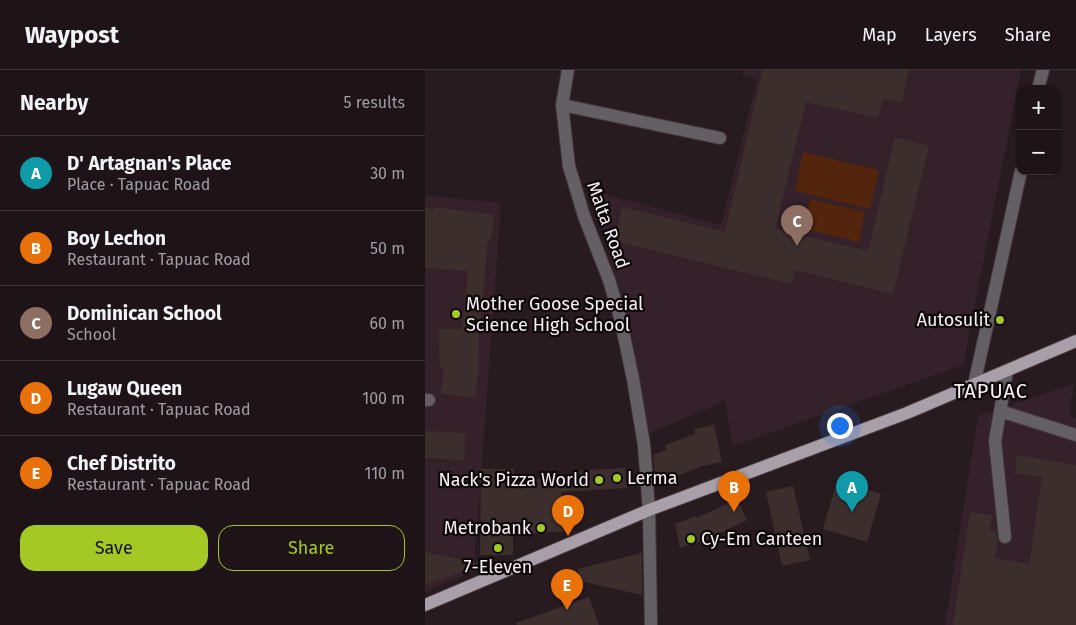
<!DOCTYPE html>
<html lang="en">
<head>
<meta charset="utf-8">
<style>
  body { margin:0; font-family:"Fira Sans",sans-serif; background:#2b2125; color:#f1f3f6 }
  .controls { position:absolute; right:15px; top:15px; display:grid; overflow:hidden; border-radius:10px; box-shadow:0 1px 4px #0004 }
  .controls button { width:45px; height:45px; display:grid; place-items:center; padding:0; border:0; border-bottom:1px solid #3c3337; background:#1e1418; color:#f1f3f6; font:25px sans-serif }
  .you { position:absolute; left:414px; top:355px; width:18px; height:18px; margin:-12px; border:4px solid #fff; border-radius:50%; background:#1a73e8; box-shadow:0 0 0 8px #1a73e833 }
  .badge { display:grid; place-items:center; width:32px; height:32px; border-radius:50%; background:#a4c824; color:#fff; font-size:16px; font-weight:700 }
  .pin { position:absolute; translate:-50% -41px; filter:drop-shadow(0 1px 2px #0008) }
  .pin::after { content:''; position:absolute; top:26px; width:18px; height:15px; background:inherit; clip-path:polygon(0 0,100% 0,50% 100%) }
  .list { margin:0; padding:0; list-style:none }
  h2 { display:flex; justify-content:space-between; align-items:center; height:65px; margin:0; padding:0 20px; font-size:21px }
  h2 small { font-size:16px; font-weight:400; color:#a19ea2 }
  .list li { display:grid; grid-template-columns:32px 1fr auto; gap:15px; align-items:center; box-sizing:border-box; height:75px; padding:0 20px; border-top:1px solid #3c3337 }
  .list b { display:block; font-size:19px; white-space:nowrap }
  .list p { margin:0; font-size:16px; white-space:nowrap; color:#a19ea2 }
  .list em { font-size:16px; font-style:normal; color:#a19ea2 }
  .actions { display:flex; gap:10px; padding:15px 20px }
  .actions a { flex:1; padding:11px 0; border:1px solid #a4c824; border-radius:15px; text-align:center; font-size:18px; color:#a4c824 }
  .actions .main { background:#a4c824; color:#111 }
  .map { position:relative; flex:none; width:651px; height:555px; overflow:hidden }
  header { display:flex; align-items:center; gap:30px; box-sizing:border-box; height:70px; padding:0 25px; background:#1e1418; border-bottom:1px solid #3c3337 }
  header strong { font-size:24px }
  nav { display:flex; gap:28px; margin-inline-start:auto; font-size:18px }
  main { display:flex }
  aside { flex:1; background:#1e1418 }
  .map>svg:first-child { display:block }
  .built { fill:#342129 }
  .green { fill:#53250d }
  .building { fill:#3d2e2e }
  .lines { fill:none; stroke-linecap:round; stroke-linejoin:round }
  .minor-casing { stroke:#45393d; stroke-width:14 }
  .major-casing { stroke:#45393d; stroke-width:14 }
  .minor { stroke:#645f63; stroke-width:12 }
  .major { stroke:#a99fa8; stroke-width:12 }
  .poi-dot { fill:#a4c824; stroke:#0d0809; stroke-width:2 }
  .labels { text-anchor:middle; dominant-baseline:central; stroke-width:4.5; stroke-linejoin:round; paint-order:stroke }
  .street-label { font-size:18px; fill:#f8eff2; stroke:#0d0809 }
  .poi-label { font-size:18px; fill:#f8eff2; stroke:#0d0809; text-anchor:start }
  .quarter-label { font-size:20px; letter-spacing:1px; fill:#f8eff2; stroke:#0d0809 }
</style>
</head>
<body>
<header>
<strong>Waypost</strong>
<nav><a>Map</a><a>Layers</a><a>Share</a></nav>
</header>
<main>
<aside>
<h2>Nearby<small>5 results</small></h2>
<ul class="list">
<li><span class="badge" style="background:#0f9aa8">A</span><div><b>D' Artagnan's Place</b><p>Place · Tapuac Road</p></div><em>30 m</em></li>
<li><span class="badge" style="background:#e8710a">B</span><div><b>Boy Lechon</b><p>Restaurant · Tapuac Road</p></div><em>50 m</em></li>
<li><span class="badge" style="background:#8d6e63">C</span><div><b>Dominican School</b><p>School</p></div><em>60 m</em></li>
<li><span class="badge" style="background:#e8710a">D</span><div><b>Lugaw Queen</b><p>Restaurant · Tapuac Road</p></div><em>100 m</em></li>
<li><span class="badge" style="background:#e8710a">E</span><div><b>Chef Distrito</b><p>Restaurant · Tapuac Road</p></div><em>110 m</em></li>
</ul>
<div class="actions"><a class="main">Save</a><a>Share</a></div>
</aside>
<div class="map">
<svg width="651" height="555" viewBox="0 0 651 555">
  <rect width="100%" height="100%" fill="#281b20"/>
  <!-- built -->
  <path class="built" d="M 319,0 L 596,0 L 538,295 L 308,376 L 300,331 L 223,364 L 213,299 L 187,197 L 170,122 L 296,155 L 332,10 L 318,5 Z
    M 0,125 L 76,133 L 49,501 L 0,522 Z
    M 649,314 L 644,346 L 651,348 L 651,555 L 520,555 L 553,346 Z"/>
  <!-- green -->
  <path class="green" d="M 378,82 L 454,100 L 445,139 L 370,121 Z
    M 385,129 L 440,142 L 434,172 L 378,159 Z"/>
  <!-- building -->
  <path class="building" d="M 338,0 L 484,0 L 477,33 L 458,29 L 453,48 L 381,32 L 350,159 L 443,181 L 470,67 L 504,76 L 468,224 L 370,200 L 367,214 L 189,171 L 197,137 L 300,162 Z
    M 9,137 L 69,145 L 66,170 L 63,169 L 55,256 L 53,256 L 54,297 L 50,328 L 16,324 L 19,298 L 15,298 L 14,259 L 37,259 L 43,201 L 0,198 L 0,138 L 9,139 Z
    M 289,355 L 297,392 L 278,396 L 252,406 L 251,404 L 231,411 L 228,385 L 242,380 L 240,375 L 270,364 L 269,359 Z
    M 0,361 L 40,363 L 39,390 L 0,388 Z
    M 592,385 L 651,395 L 651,555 L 528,555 L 545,442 L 567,445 L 565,460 L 571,461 L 573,471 L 570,488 L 604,494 L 617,407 L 590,403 Z
    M 200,398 L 202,418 L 136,422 L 139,461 L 88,465 L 88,485 L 55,485 L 56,399 L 89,399 L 89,411 L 149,406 L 149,401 Z
    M 412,411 L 456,424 L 442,472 L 398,459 Z
    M 368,416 L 385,490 L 357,496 L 341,422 Z
    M 312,429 L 322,450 L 283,469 L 255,478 L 250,454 L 271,446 L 272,448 Z
    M 0,482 L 58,494 L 0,515 Z
    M 217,483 L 217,525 L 155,511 L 153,499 Z
    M 164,527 L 174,555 L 92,555 L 91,553 Z"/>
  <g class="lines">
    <!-- minor casing -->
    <g class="minor-casing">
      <path id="minor" d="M 143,0 L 137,35 L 144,96 L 159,146 L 184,210 L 195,247 L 208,309 L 219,375 L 224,440 L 226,555
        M 613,19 L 618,0
        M 137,35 L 295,68
        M 549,315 L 596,101
        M 0,330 L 4,330
        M 575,341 L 651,365
        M 580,467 L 570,371 L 582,301"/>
    </g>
    <!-- major casing -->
    <g class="major-casing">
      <path id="major" d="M 0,535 L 224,440 L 482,343 L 651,271"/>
    </g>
    <!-- minor -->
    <use href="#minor" class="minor"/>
    <!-- major -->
    <use href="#major" class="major"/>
  </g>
  <!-- markers -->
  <g class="poi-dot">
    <circle cx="31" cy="244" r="5"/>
    <circle cx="575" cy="250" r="5"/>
    <circle cx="192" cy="408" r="5"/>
    <circle cx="174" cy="410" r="5"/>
    <circle cx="116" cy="458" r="5"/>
    <circle cx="266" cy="469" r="5"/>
    <circle cx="73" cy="478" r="5"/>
  </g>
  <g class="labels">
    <!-- street labels -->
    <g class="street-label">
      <text transform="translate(183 155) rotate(70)">Malta Road</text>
    </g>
    <!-- poi labels -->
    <g class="poi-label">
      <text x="41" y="234">Mother Goose Special<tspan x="41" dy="21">Science High School</tspan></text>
      <text x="565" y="250" text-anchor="end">Autosulit</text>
      <text x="202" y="408">Lerma</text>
      <text x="164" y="410" text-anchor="end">Nack's Pizza World</text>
      <text x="106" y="458" text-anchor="end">Metrobank</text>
      <text x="276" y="469">Cy-Em Canteen</text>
      <text x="73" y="497" text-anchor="middle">7-Eleven</text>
    </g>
    <!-- quarter labels -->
    <g class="quarter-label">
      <text x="566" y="321">TAPUAC</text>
    </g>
  </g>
</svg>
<div class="controls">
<button>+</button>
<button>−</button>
</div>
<div class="you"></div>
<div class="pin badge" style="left:427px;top:442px;background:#0f9aa8">A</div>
<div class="pin badge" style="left:309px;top:442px;background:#e8710a">B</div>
<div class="pin badge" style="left:372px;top:176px;background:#8d6e63">C</div>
<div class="pin badge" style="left:143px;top:466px;background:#e8710a">D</div>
<div class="pin badge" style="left:142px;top:540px;background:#e8710a">E</div>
</div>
</main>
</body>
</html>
